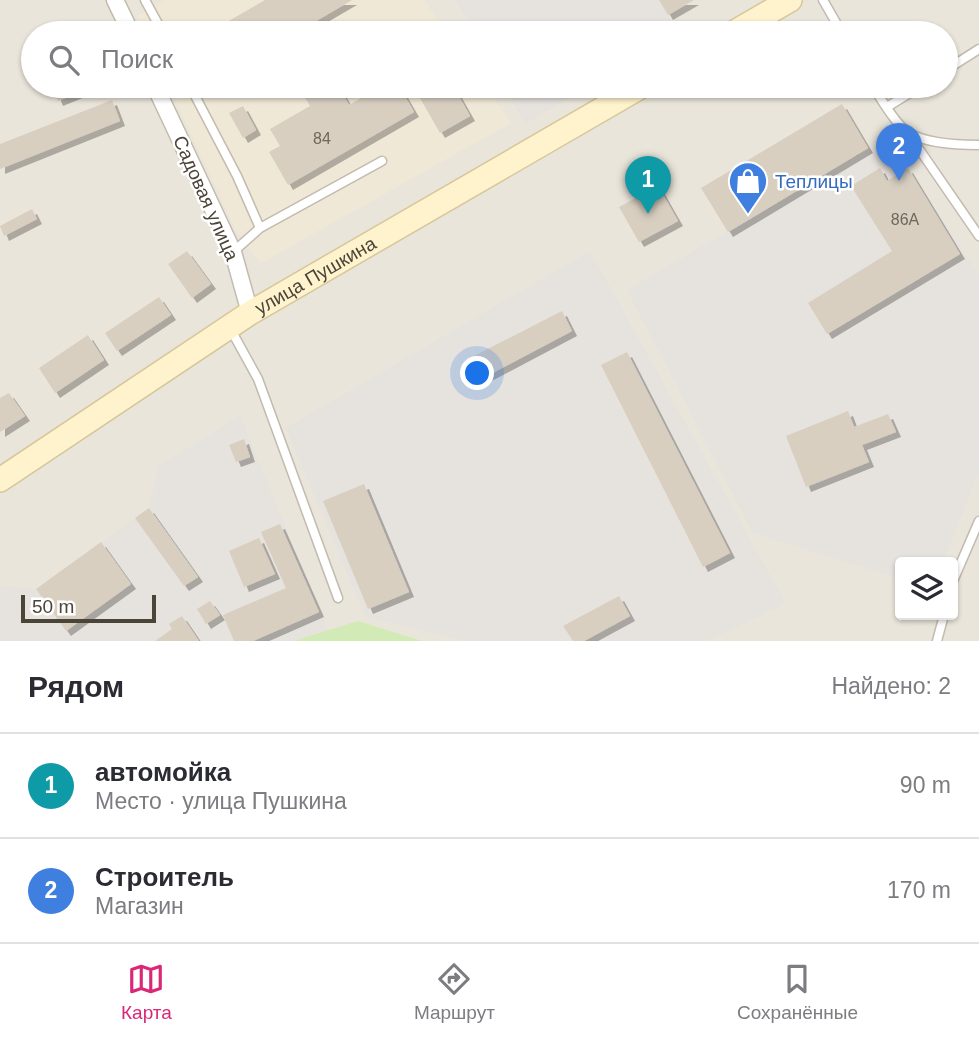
<!DOCTYPE html>
<html lang="ru">
<head>
<meta charset="utf-8">
<style>
  body { margin:0; font-family:Arial,sans-serif; background:#f2f2f3; color:#2b2b33 }
  .controls { position:absolute; right:21px; bottom:21px; display:grid; overflow:hidden; border-radius:7px; box-shadow:0 2px 5px #0004 }
  .controls button { width:63px; height:63px; display:grid; place-items:center; padding:0; border:0; border-bottom:2px solid #e1e1e2; background:#fff; color:#2b2b33; font:35px sans-serif }
  .scale { position:absolute; left:21px; bottom:18px; width:135px; box-sizing:border-box; padding-left:7px; border:4px solid #4b4439; border-top:0; font-size:19px; line-height:24px; white-space:nowrap; color:#4b4439; -webkit-text-stroke:5px #fff; paint-order:stroke }
  .you { position:absolute; left:478px; top:374px; width:24px; height:24px; margin:-18px; border:5px solid #fff; border-radius:50%; background:#1a73e8; box-shadow:0 0 0 10px #1a73e833 }
  .badge { display:grid; place-items:center; width:46px; height:46px; border-radius:50%; background:#db2777; color:#fff; font-size:23px; font-weight:700 }
  .pin { position:absolute; translate:-50% -58px; filter:drop-shadow(0 2px 4px #0008) }
  .pin::after { content:''; position:absolute; top:37px; width:24px; height:21px; background:inherit; clip-path:polygon(0 0,100% 0,50% 100%) }
  .list { margin:0; padding:0; list-style:none }
  h2 { display:flex; justify-content:space-between; align-items:center; height:91px; margin:0; padding:0 28px; font-size:30px }
  h2 small { font-size:23px; font-weight:400; color:#7c7c81 }
  .list li { display:grid; grid-template-columns:46px 1fr auto; gap:21px; align-items:center; box-sizing:border-box; height:105px; padding:0 28px; border-top:2px solid #e1e1e2 }
  .list b { display:block; font-size:26px; white-space:nowrap }
  .list p { margin:0; font-size:23px; white-space:nowrap; color:#7c7c81 }
  .list em { font-size:23px; font-style:normal; color:#7c7c81 }
  .icon { flex:none; width:38px; height:38px; fill:none; stroke:currentColor; stroke-width:2; stroke-linecap:round; stroke-linejoin:round }
  .map { position:relative; flex:none; width:979px; height:641px; overflow:hidden }
  .search { position:absolute; background:#fff; box-shadow:0 2px 5px #0004; left:21px; right:21px; top:21px; height:77px; display:flex; align-items:center; gap:18px; box-sizing:border-box; padding:0 24px; border-radius:38px; color:#7c7c81; font-size:26px }
  .sheet { height:301px; background:#fff }
  nav { display:flex; justify-content:space-around; align-items:center; box-sizing:border-box; height:98px; border-top:2px solid #e1e1e2; background:#fff; font-size:19px; color:#7c7c81 }
  nav a { display:grid; justify-items:center; gap:4px }
  nav .on { color:#db2777 }
  .map>svg:first-child { display:block }
  .residential { fill:#eae5da; fill-rule:evenodd }
  .industrial { fill:#e6e2dd }
  .education { fill:#efe8d6 }
  .green { fill:#d2eab5 }
  .building { fill:#d8cfc1; filter:url(#shadow) }
  .lines { fill:none; stroke-linecap:round; stroke-linejoin:round }
  .service-casing { stroke:#c2bbae; stroke-width:11 }
  .minor-casing { stroke:#c2bbae; stroke-width:19 }
  .secondary-casing { stroke:#d6c79b; stroke-width:26 }
  .service { stroke:#fff; stroke-width:8 }
  .minor { stroke:#fff; stroke-width:16 }
  .secondary { stroke:#fff3cd; stroke-width:23 }
  .labels { text-anchor:middle; dominant-baseline:central; stroke-width:5; stroke-linejoin:round; paint-order:stroke }
  .number-label { font-size:16px; fill:#6e675b }
  .shop-label { font-size:19px; fill:#366cbe; stroke:#fff; text-anchor:start }
  .street-label { font-size:19px; fill:#4b4439; stroke:#fff }
</style>
</head>
<body>
<div class="map">
<svg width="979" height="641" viewBox="0 0 979 641">
  <defs>
    <filter id="shadow"><feDropShadow dx="5" dy="5" stdDeviation="0" flood-color="#0004"/></filter>
  </defs>
  <rect width="100%" height="100%" fill="#f6f3ec"/>
  <!-- residential -->
  <path class="residential" d="M 0,0 L 979,0 L 979,641 L 0,641 ZM 33,33 L 946,33 L 946,86 L 33,86 ZM 900,562 L 953,562 L 953,615 L 900,615 Z"/>
  <!-- industrial -->
  <path class="industrial" d="M 456,0 L 694,0 L 668,15 L 678,33 L 475,33 Z
    M 504,86 L 590,86 L 525,124 Z
    M 885,140 L 908,168 L 979,275 L 979,471 L 943,562 L 900,562 L 900,579 L 753,533 L 627,290 Z
    M 590,251 L 786,604 L 706,641 L 466,641 L 365,616 L 286,428 Z
    M 240,416 L 328,630 L 293,641 L 0,641 L 0,586 L 36,589 L 149,508 L 159,466 Z"/>
  <!-- education -->
  <path class="education" d="M 164,0 L 424,0 L 447,33 L 145,33 L 137,16 Z
    M 169,86 L 485,86 L 511,123 L 261,263 L 236,231 Z"/>
  <!-- green -->
  <path class="green" d="M 358,621 L 422,641 L 293,641 Z"/>
  <!-- building -->
  <path class="building" d="M 265,0 L 352,0 L 304,28 L 307,33 L 208,33 Z
    M 659,0 L 694,0 L 668,15 Z
    M 52,86 L 95,86 L 58,101 Z
    M 298,86 L 338,86 L 349,105 L 382,86 L 399,86 L 414,112 L 288,185 L 269,152 L 280,146 L 270,129 L 310,106 Z
    M 413,86 L 453,86 L 470,116 L 440,133 Z
    M 112,100 L 120,121 L 0,169 L 0,144 Z
    M 842,104 L 868,148 L 728,232 L 701,188 Z
    M 243,106 L 256,130 L 243,138 L 229,113 Z
    M 880,168 L 887,181 L 908,168 L 960,254 L 827,334 L 808,303 L 892,251 L 851,186 Z
    M 658,186 L 678,221 L 639,242 L 619,207 Z
    M 32,209 L 37,219 L 4,236 L 0,226 Z
    M 187,251 L 211,284 L 192,298 L 168,264 Z
    M 159,297 L 171,315 L 117,351 L 105,333 Z
    M 562,311 L 572,331 L 483,378 L 472,357 Z
    M 88,335 L 104,360 L 55,393 L 39,368 Z
    M 627,352 L 730,553 L 703,567 L 601,365 Z
    M 9,393 L 25,416 L 0,432 L 0,398 Z
    M 848,411 L 854,427 L 888,414 L 896,432 L 862,445 L 869,462 L 806,487 L 786,436 Z
    M 244,439 L 250,457 L 236,462 L 229,445 Z
    M 364,484 L 409,592 L 368,609 L 323,501 Z
    M 149,508 L 198,577 L 184,586 L 135,518 Z
    M 280,524 L 319,612 L 253,641 L 234,641 L 223,615 L 286,588 L 261,532 Z
    M 259,538 L 275,574 L 244,587 L 229,551 Z
    M 101,542 L 131,584 L 66,631 L 36,589 Z
    M 619,596 L 630,616 L 584,641 L 573,641 L 563,626 Z
    M 210,601 L 220,615 L 206,624 L 197,609 Z
    M 182,616 L 199,641 L 155,641 L 172,629 L 169,624 Z"/>
  <g class="lines">
    <!-- service casing -->
    <g class="service-casing">
      <path id="service" d="M 145,0 L 163,33
        M 823,0 L 842,33
        M 946,70 L 979,49
        M 190,86 L 237,176 L 260,228 L 233,252
        M 873,86 C 880,98 898,127 909,133 C 928,144 958,145 979,145
        M 887,107 L 921,86
        M 908,133 L 979,236
        M 260,228 L 382,161
        M 231,330 L 258,379 L 338,598
        M 953,581 L 979,521
        M 937,641 L 944,615"/>
    </g>
    <!-- minor casing -->
    <g class="minor-casing">
      <path id="minor" d="M 115,0 L 131,33
        M 155,86 L 233,252 L 250,313"/>
    </g>
    <!-- secondary casing -->
    <g class="secondary-casing">
      <g id="secondary">
        <path d="M 733,33 L 790,0"/>
        <path id="s1" d="M 0,480 L 250,313 L 642,86"/>
      </g>
    </g>
    <!-- service -->
    <use href="#service" class="service"/>
    <!-- minor -->
    <use href="#minor" class="minor"/>
    <!-- secondary -->
    <use href="#secondary" class="secondary"/>
  </g>
  <!-- icons -->
  <defs>
    <g id="shop-pin" transform="scale(2.0125)"><path d="M0 17L-7.5 6A9.5 9.5 0 1 1 7.5 6Z" fill="#3f7fe0" stroke="#fff"/><path d="M-5-2.5h2.3a2.7 3.5 0 0 1 5.4 0H5L5.5 6h-11ZM-1.5-2.5h3a1.5 2.3 0 0 0-3 0Z" fill="#fff"/></g>
  </defs>
  <g fill-rule="evenodd">
    <use href="#shop-pin" x="748" y="181"/>
  </g>
  <g class="labels">
    <!-- number labels -->
    <g class="number-label">
      <text x="322" y="138">84</text>
      <text x="905" y="219">86А</text>
    </g>
    <!-- shop labels -->
    <g class="shop-label">
      <text x="775" y="181">Теплицы</text>
    </g>
    <!-- street labels -->
    <g class="street-label">
      <text transform="translate(206 198) rotate(66)">Садовая улица</text>
      <text stroke="none"><textPath href="#s1" startOffset="376">улица Пушкина</textPath></text>
    </g>
  </g>
</svg>
<div class="controls">
<button><svg class="icon" aria-label="layers" viewBox="0 0 24 24"><path d="M12 4l9 5-9 5-9-5zM3 14l9 5 9-5"/></svg></button>
</div>
<div class="scale">50 m</div>
<div class="you"></div>
<div class="pin badge" style="left:648px;top:214px;background:#0f9aa8">1</div>
<div class="pin badge" style="left:899px;top:181px;background:#3f7fe0">2</div>
<div class="search"><svg class="icon" aria-label="search" viewBox="0 0 24 24"><circle cx="10" cy="10" r="6"/><path d="M15 15l6 6"/></svg>Поиск</div>
</div>
<section class="sheet">
<h2>Рядом<small>Найдено: 2</small></h2>
<ul class="list">
<li><span class="badge" style="background:#0f9aa8">1</span><div><b>автомойка</b><p>Место · улица Пушкина</p></div><em>90 m</em></li>
<li><span class="badge" style="background:#3f7fe0">2</span><div><b>Строитель</b><p>Магазин</p></div><em>170 m</em></li>
</ul>
</section>
<nav>
<a class="on"><svg class="icon" aria-label="map" viewBox="0 0 24 24"><path d="M3 6l6-2 6 2 6-2v14l-6 2-6-2-6 2zM9 4v14M15 6v14"/></svg>Карта</a>
<a><svg class="icon" aria-label="directions" viewBox="0 0 24 24"><path d="M12 3l9 9-9 9-9-9zM9 14v-3h6M13 9l2 2-2 2"/></svg>Маршрут</a>
<a><svg class="icon" aria-label="saved" viewBox="0 0 24 24"><path d="M7 4h10v16l-5-4-5 4z"/></svg>Сохранённые</a>
</nav>
</body>
</html>
